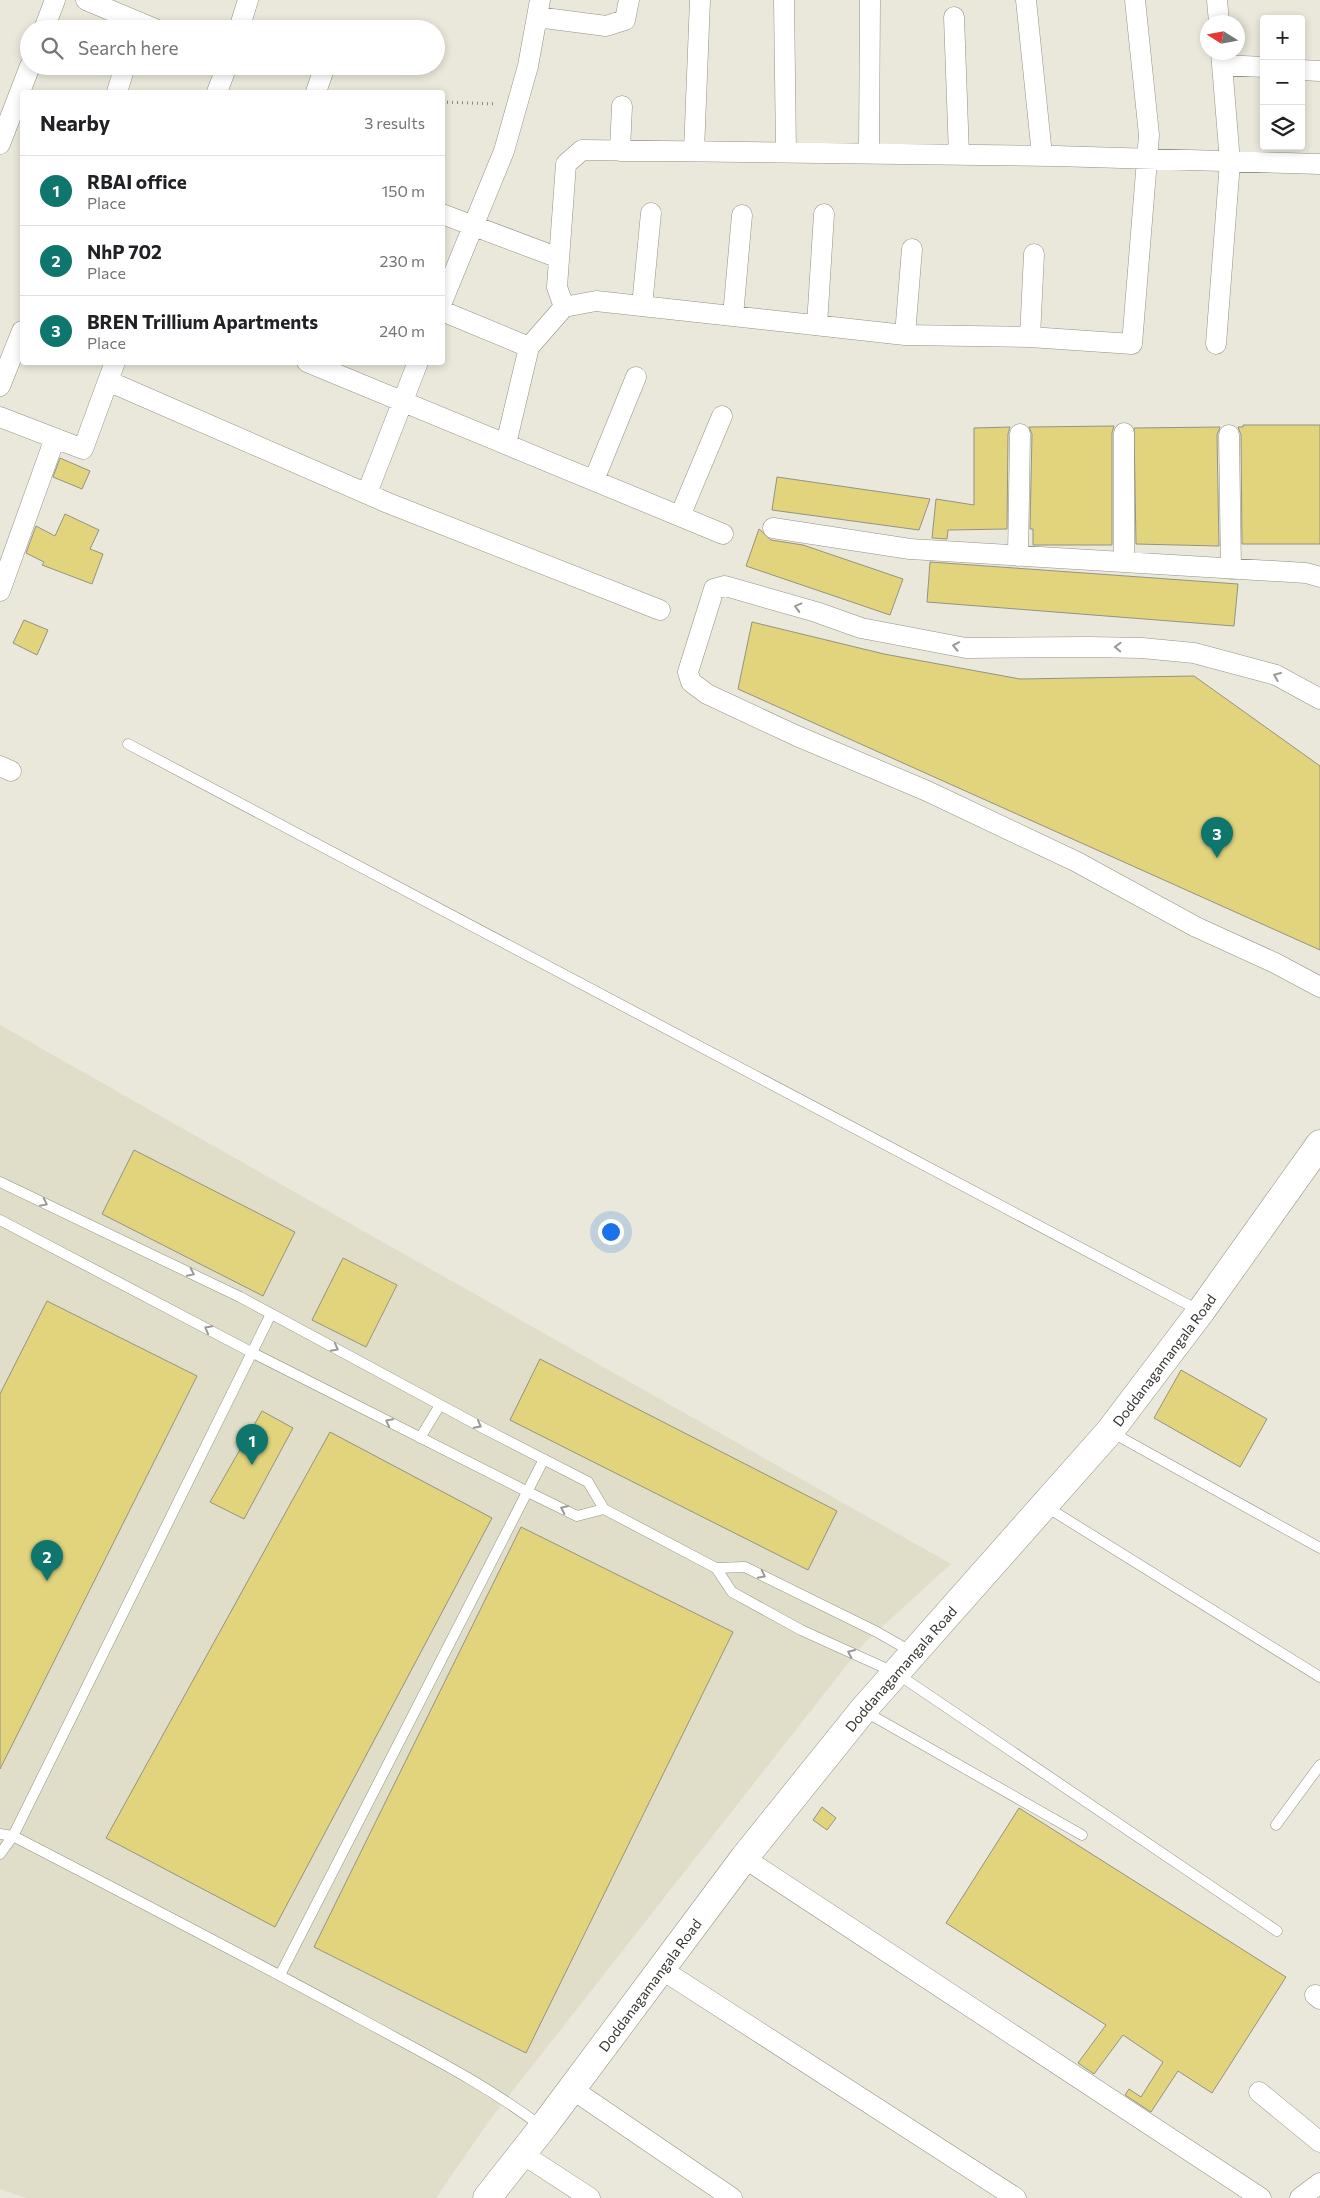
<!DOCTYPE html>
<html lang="en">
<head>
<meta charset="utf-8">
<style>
  body { margin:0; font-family:Commissioner,sans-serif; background:#f2f2f2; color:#202124 }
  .controls { position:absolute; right:15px; top:15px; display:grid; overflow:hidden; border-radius:5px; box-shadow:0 2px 8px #0003 }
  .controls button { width:45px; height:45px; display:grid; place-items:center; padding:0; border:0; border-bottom:1px solid #e0e0e0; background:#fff; color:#202124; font:25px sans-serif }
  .compass { position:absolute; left:1200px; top:15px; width:45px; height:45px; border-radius:50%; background:#fff; box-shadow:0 2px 8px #0003; rotate:281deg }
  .you { position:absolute; left:610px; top:1231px; width:18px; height:18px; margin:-12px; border:4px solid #fff; border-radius:50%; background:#1a73e8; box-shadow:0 0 0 8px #1a73e833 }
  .badge { display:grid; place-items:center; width:32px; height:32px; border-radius:50%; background:#0f766e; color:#fff; font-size:16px; font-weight:700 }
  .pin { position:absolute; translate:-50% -41px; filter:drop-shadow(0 1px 2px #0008) }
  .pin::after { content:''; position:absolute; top:26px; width:18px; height:15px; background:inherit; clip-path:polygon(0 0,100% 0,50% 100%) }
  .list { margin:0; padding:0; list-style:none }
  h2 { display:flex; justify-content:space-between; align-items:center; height:65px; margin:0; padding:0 20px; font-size:21px }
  h2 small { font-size:16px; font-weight:400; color:#757577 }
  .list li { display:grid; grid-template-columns:32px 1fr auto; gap:15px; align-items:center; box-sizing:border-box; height:70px; padding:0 20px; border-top:1px solid #e0e0e0 }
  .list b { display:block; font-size:19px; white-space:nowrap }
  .list p { margin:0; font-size:16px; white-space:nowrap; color:#757577 }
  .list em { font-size:16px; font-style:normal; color:#757577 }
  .icon { flex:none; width:28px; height:28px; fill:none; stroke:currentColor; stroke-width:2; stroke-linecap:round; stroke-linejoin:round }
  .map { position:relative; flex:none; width:1320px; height:2198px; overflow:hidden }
  .search { position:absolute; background:#fff; box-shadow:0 2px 8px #0003; left:20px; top:20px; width:425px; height:55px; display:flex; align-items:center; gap:12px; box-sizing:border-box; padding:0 18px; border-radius:28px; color:#757577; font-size:19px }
  .panel { position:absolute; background:#fff; box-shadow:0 2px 8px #0003; left:20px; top:90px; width:425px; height:275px; border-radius:5px }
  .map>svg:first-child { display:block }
  .built { fill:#e0dec8 }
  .building { fill:#e1d47d; stroke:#949285 }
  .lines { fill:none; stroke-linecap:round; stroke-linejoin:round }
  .lane-casing { stroke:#939285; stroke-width:11 }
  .street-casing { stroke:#939285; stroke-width:21 }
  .secondary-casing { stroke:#939285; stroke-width:29 }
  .path { stroke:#87867d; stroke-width:3; stroke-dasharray:1 4; stroke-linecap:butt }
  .lane { stroke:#fff; stroke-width:10 }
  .street { stroke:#fff; stroke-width:20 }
  .secondary { stroke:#fff; stroke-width:28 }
  .oneway { stroke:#9a9a98 }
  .labels { text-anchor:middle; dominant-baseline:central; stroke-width:5; stroke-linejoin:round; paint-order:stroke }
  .street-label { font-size:14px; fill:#363530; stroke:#e9e8da }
</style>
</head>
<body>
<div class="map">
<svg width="1320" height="2198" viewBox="0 0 1320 2198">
  <rect width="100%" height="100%" fill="#e9e8da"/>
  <!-- built -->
  <path class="built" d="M 0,1025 L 951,1564 L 864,1643 L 489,2121 L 436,2198 L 26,2198 L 0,2189 Z"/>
  <!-- building -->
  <path class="building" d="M 1243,425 L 1320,425 L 1320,544 L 1242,544 L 1241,435 L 1238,427 L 1243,427 Z
    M 1114,426 L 1112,433 L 1112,545 L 1033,545 L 1033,529 L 1030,529 L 1032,434 L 1029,427 Z
    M 1010,427 L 1008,434 L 1007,529 L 948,530 L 947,539 L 932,538 L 936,499 L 974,505 L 974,428 Z
    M 1220,427 L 1217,435 L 1219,546 L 1136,544 L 1134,428 Z
    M 60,458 L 90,471 L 82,489 L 53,477 Z
    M 777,477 L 930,499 L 919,530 L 772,510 Z
    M 65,514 L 99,530 L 90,549 L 103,554 L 92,584 L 42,565 L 44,562 L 26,553 L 36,526 L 55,536 Z
    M 759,529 L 771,540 L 803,545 L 903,579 L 890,615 L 746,566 Z
    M 930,562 L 1238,584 L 1234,626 L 927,602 Z
    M 24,620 L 48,630 L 37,655 L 13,643 Z
    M 752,622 L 884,654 L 1020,679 L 1194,676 L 1320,766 L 1320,950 L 738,689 Z
    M 134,1150 L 295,1232 L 263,1296 L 102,1214 Z
    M 343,1258 L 397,1285 L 366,1347 L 312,1320 Z
    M 47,1301 L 197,1376 L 0,1769 L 0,1394 Z
    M 540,1359 L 837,1511 L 808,1570 L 510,1420 Z
    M 1181,1370 L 1267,1419 L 1240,1467 L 1154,1418 Z
    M 262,1411 L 293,1428 L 244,1519 L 210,1502 Z
    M 330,1432 L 492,1518 L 275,1927 L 106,1838 Z
    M 521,1527 L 733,1632 L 526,2053 L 314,1947 Z
    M 822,1807 L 836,1818 L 827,1830 L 813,1820 Z
    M 1019,1808 L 1286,1977 L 1212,2093 L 1178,2071 L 1151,2112 L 1125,2095 L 1129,2089 L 1141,2097 L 1163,2062 L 1123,2035 L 1094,2074 L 1078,2063 L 1106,2025 L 946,1923 Z"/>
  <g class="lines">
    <!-- lane casing -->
    <g class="lane-casing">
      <path id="lane" d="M 128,744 L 1200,1311
        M 0,1182 L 240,1297 L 483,1428 L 588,1482 L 604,1509 L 716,1568 L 732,1592 L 801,1630 L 896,1673 L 1277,1931
        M 0,1220 L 251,1352 L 526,1491 L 577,1516 L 604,1509
        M 1111,1432 L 1320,1548
        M 420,1438 L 440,1405
        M 1045,1506 L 1320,1677
        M 716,1568 L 745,1567 L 877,1632 L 912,1652
        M 864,1711 L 1082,1835
        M 1276,1825 L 1320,1765
        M 0,1834 L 13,1836 L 271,1314
        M 0,1854 L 13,1836 C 129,1896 245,1956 359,2018 C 421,2052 486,2084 542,2127
        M 280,1975 L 544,1459"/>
    </g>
    <!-- street casing -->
    <g class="street-casing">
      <path id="street" d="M 86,0 L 155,29
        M 784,0 L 786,152
        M 1026,0 L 1042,155
        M 1217,0 L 1219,22
        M 537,17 L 606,26 L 625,20 L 629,0
        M 954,17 L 959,155
        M 44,29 L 55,0
        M 239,29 L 248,0
        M 1222,65 L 1264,67
        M 1301,70 L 1320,71
        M 117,92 L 125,66
        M 217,92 L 227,66
        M 316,92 L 325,66
        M 0,144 L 30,66
        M 620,151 L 622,106
        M 694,151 L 700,0
        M 869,153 L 870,0
        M 442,214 L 559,258
        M 1034,254 L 1030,337 L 1132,344 L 1149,135 L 1135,0
        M 442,302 L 504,151 L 528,66 L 540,0
        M 642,306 L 651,213
        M 564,307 L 557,287 L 566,164 L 582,150 L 1055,156 L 1320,164
        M 442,311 L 529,347
        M 733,316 L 742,215
        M 817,325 L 824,214
        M 905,335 L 912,249
        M 1216,344 L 1230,162 L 1221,52
        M 307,362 L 723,534
        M 108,381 L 388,503 L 660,610
        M 0,386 L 22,331
        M 0,417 L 83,449 L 115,362
        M 1229,435 L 1231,569
        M 506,444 L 529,347 L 564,307 L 596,301 L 905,335 L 1030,337
        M 594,480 L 636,377
        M 367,493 L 418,362
        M 680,516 L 722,416
        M 773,528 L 910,549 L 1306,573 L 1320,577
        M 1018,556 L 1020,434
        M 1124,562 L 1124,433
        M 0,591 L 55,438
        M 1320,699 L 1276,675 L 1194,653 L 1142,648 L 1089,647 L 966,648 L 861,628 L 816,612 L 725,586 L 714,589 L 688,672 L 691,682 L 707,694 L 797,736 L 927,791 L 1077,862 L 1196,927 L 1275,963 L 1320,987
        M 0,766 L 11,771
        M 744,1858 L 1261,2198
        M 661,1969 L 1016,2198
        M 1315,1995 L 1320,1999
        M 572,2089 L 732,2198
        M 1259,2092 L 1320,2142
        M 521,2153 L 590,2198
        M 1300,2198 L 1320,2183"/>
    </g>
    <!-- secondary casing -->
    <g class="secondary-casing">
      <g id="secondary">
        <path id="s1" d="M 487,2198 L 547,2122 L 744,1858 L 863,1710 L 1110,1431 L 1201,1311 L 1320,1144"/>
      </g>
    </g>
    <!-- path -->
    <path class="path" d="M 442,102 L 497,104"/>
    <!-- lane -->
    <use href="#lane" class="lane"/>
    <!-- street -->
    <use href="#street" class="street"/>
    <!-- secondary -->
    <use href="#secondary" class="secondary"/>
  </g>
  <!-- one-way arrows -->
  <defs><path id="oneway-chevron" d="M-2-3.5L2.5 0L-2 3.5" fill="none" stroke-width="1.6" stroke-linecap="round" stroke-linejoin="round" transform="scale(1.25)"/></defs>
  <g class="oneway">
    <use href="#oneway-chevron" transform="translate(798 607) rotate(-165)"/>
    <use href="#oneway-chevron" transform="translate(956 646) rotate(-169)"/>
    <use href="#oneway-chevron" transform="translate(1118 647) rotate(-178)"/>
    <use href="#oneway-chevron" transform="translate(1277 676) rotate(-157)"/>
    <use href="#oneway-chevron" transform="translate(44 1203) rotate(26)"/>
    <use href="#oneway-chevron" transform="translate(191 1273) rotate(26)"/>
    <use href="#oneway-chevron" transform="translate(208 1329) rotate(-152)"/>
    <use href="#oneway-chevron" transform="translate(335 1348) rotate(28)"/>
    <use href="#oneway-chevron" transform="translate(389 1422) rotate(-153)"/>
    <use href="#oneway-chevron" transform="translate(478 1425) rotate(28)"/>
    <use href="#oneway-chevron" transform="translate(564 1509) rotate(-155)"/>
    <use href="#oneway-chevron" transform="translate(762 1575) rotate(27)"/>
    <use href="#oneway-chevron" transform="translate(851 1653) rotate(-155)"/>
  </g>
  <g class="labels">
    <!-- street labels -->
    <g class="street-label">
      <text stroke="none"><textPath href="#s1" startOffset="1078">Doddanagamangala Road</textPath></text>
      <text stroke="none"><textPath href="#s1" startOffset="672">Doddanagamangala Road</textPath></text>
      <text stroke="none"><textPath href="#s1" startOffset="268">Doddanagamangala Road</textPath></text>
    </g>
  </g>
</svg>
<div class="controls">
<button>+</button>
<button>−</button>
<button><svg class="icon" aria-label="layers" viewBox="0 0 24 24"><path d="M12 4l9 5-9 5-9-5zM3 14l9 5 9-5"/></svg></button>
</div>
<svg class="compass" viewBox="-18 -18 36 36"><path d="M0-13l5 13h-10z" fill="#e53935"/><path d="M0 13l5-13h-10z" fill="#757577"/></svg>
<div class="you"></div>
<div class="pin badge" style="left:252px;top:1465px">1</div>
<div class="pin badge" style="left:47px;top:1581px">2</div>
<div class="pin badge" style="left:1217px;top:858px">3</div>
<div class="search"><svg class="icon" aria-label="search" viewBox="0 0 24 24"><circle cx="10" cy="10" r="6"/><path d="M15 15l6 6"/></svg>Search here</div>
<section class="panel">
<h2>Nearby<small>3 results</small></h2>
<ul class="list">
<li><span class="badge">1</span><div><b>RBAI office</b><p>Place</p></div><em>150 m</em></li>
<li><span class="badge">2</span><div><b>NhP 702</b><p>Place</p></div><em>230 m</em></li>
<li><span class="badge">3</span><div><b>BREN Trillium Apartments</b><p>Place</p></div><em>240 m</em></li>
</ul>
</section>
</div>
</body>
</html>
